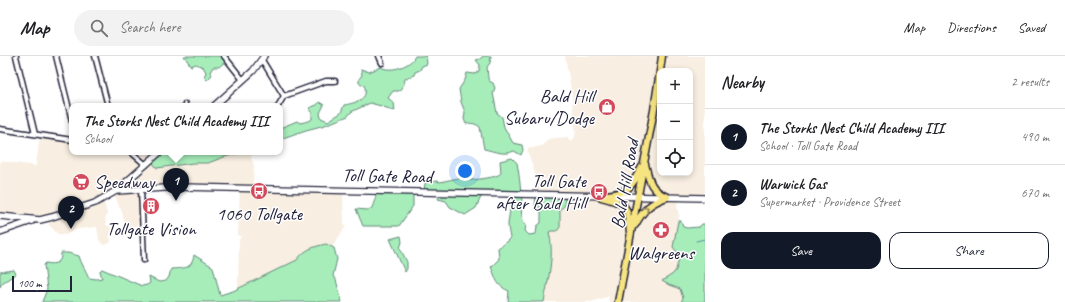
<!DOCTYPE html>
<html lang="en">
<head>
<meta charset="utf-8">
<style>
  body { margin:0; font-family:Caveat,sans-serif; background:#f2f2f2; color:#202124 }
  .controls { position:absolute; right:12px; top:12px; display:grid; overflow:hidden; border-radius:8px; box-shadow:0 2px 6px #0003 }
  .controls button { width:36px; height:36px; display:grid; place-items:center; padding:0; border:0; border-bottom:1px solid #e0e0e0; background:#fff; color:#202124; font:20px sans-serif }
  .scale { position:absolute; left:12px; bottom:10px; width:60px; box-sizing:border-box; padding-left:4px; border:2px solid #22223b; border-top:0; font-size:11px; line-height:14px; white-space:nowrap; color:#22223b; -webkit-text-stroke:3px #fff; paint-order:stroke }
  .you { position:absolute; left:465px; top:115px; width:14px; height:14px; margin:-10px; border:3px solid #fff; border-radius:50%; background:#1a73e8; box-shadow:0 0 0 6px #1a73e833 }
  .badge { display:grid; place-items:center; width:26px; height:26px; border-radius:50%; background:#111827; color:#fff; font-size:13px; font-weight:700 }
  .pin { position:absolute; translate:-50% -33px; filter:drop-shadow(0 1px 2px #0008) }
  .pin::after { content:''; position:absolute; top:21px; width:14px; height:12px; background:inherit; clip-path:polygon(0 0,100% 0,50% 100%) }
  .popup { position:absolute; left:69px; top:47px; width:214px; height:52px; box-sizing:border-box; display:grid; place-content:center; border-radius:8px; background:#fff; filter:drop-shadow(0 1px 3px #0005); font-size:13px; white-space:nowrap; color:#757577 }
  .popup b { font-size:15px; color:#202124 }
  .popup::after { content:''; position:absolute; left:50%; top:100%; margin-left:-8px; border:8px solid transparent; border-top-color:#fff }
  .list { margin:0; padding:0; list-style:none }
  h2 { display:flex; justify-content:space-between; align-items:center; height:52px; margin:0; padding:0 16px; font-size:17px }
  h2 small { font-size:13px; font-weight:400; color:#757577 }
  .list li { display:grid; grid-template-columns:26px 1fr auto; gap:12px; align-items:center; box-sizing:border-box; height:56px; padding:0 16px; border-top:1px solid #e0e0e0 }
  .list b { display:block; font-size:15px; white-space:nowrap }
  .list p { margin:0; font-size:13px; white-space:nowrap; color:#757577 }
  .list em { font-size:13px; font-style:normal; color:#757577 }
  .actions { display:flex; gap:8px; padding:12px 16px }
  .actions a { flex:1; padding:9px 0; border:1px solid #111827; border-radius:12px; text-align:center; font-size:14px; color:#111827 }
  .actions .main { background:#111827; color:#fff }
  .icon { flex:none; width:22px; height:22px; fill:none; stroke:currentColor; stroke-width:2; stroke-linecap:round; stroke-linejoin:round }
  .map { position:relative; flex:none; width:705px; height:246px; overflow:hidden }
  header { display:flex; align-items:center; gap:24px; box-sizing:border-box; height:56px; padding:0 20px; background:#fff; border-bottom:1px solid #e0e0e0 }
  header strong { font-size:19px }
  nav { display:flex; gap:22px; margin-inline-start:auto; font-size:14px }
  .search { width:280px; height:36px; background:#f2f2f2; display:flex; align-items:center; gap:10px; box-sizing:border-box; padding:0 14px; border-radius:22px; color:#757577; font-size:15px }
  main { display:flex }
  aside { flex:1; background:#fff }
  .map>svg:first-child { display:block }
  .built { fill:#f8eee1; fill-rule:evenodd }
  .green { fill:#a7edba; stroke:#64887a }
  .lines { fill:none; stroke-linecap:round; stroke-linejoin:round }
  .stream { stroke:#6090a1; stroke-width:1 }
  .minor-casing { stroke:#22223b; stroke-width:7 }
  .secondary-casing { stroke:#22223b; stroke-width:8 }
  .primary-casing { stroke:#22223b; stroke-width:9 }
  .minor { stroke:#fff; stroke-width:4 }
  .secondary { stroke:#fff; stroke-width:5.5 }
  .primary { stroke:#f6e381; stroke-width:6 }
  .oneway { stroke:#8c825e }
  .labels { text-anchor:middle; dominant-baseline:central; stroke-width:3; stroke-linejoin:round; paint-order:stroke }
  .poi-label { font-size:19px; fill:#22223b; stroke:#fff }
  .street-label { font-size:19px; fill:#22223b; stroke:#fff }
</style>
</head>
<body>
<header>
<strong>Map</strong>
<div class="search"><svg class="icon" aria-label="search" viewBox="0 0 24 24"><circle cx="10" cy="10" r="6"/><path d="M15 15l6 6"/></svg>Search here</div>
<nav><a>Map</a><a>Directions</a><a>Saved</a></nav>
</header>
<main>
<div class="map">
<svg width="705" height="246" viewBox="0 0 705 246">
  <rect width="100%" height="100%" fill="#fff"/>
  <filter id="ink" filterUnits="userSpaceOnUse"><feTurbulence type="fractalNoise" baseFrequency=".025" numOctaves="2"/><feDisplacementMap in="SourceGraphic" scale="8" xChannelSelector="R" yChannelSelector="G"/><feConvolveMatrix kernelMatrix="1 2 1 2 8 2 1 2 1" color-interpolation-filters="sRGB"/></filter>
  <g filter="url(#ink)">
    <!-- built -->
    <path class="built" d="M 565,0 L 705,0 L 705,141 L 678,141 L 677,150 L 679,160 L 673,191 L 679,199 L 679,202 L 676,214 L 673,218 L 663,225 L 669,229 L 680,233 L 683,242 L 681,246 L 608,246 L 609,240 L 591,246 L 544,246 L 551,199 L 552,187 L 548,176 L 557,175 L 560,171 L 560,154 L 564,151 L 537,138 L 537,124 L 527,93 L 542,90 L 548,83 L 566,81 L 568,81 L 569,85 L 574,83 L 576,76 L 573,60 L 572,39 ZM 660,15 L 690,15 L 690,117 L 660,117 Z
      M 40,79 L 72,83 L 72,96 L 160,96 L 157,112 L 193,107 L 208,107 L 224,101 L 245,96 L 252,96 L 251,102 L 254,109 L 253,132 L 343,135 L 344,169 L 346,170 L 332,191 L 326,188 L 302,197 L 297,204 L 238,233 L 239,184 L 241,181 L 238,179 L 240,133 L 143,134 L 141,169 L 132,170 L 129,172 L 126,171 L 121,153 L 119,151 L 118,146 L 113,138 L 103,143 L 107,157 L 105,163 L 106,169 L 110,170 L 112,177 L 110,179 L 111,186 L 108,188 L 103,189 L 99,184 L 97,171 L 78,173 L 65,179 L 58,178 L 49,169 L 47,161 L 40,163 L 0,160 L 0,105 L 36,110 Z"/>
    <!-- green -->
    <path class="green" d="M 184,0 L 225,0 L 226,5 L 219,11 L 213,11 L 210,16 L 212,19 L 207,24 L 204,21 L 206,16 L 203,11 L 196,8 L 191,10 Z
      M 415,0 L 426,0 L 427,8 L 422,10 L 420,14 L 415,16 L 414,19 L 405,23 L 404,28 L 399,35 L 393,35 L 388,42 L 394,47 L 395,55 L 381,50 L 370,47 L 351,56 L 348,60 L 325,69 L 306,74 L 280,83 L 280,72 L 297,65 L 300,67 L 309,65 L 312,63 L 312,56 L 309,52 L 317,49 L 319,46 L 324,49 L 320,57 L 321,62 L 328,65 L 341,57 L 344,49 C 356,47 370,43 364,29 L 359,27 L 359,23 L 362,19 L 361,13 L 369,16 L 381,11 C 390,17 411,10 415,0 Z
      M 483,0 L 491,0 L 490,7 L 487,11 C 488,16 487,21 489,25 L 493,27 L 495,32 L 493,37 L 497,57 L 502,61 L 504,71 L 513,87 L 522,89 L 523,94 L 521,99 L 514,95 C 504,100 494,95 484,93 L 480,71 C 475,67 471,67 466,68 L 464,63 L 465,56 L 461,46 L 459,33 L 465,24 L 467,17 L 475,18 L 479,15 L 480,9 L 476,4 L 480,3 Z
      M 160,96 L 168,96 L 172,100 L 174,100 L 178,96 L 188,98 L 198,96 L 245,96 L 224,101 L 208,107 L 193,107 L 157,112 L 151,105 Z
      M 512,102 L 517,107 C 519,117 520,127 521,138 L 522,138 C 522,147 519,162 526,169 L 525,175 L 529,179 L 536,178 L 537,170 L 541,167 L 541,153 L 540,151 L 535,150 L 536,138 L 565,140 L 565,149 L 560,154 L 560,171 L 557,175 L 551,175 L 549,176 C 555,199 548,223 544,246 L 508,246 L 509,235 C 495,229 497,223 491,211 L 499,203 L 498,192 L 506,186 L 510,182 C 509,177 508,172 508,168 C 509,157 512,148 510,138 L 485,137 L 480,143 L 476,152 L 465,159 L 450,151 L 446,145 L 438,143 L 441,137 L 424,136 L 425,127 L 436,125 L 440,126 C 446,125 455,122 462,122 C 465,122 467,124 471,124 C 478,123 497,122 501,117 L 500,105 Z
      M 376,135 L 413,136 L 413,150 L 399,170 L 363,170 L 356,153 L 368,154 L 372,152 C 374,144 376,145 376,135 Z
      M 678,165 L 681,165 L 683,171 L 687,172 L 699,171 L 702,168 L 705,168 L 705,246 L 681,246 L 683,242 L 680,233 L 669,229 L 662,225 L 673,218 L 676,214 L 679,202 L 679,199 L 673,191 Z
      M 401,180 L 402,186 L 400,192 L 407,206 L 407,213 L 405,216 L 390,183 Z
      M 326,188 L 334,192 L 337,203 L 333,220 L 336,224 L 342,246 L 42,246 L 47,233 L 44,209 L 46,207 C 55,209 62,207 61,197 L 68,197 L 79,200 C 81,208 86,214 89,222 L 96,223 L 102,222 L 100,215 L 102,213 L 142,230 L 147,229 L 150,227 L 149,221 L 159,226 L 166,225 L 169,221 L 171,213 C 183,212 192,214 194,199 L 213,211 L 220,239 L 233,235 L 297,204 C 305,193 313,191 326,188 Z
      M 14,214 L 16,218 L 2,227 L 0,231 L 0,216 Z"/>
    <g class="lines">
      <!-- stream -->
      <path class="stream" d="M 696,185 L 705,183"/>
      <!-- minor casing -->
      <g class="minor-casing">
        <path id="minor" d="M 16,0 L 35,78
          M 56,0 L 72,65
          M 95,0 L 108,50
          M 224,0 L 243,24
          M 379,0 L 382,7
          M 262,4 L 284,40
          M 284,40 L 326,25 L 335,25
          M 185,48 L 185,50
          M 278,50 L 284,40
          M 0,73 L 72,84
          M 131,96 L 146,109
          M 141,133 L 144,204"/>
      </g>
      <!-- secondary casing -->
      <g class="secondary-casing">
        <path id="secondary" d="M 214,50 L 253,15 L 264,0
          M 116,135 L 181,131 L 705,142
          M 0,160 L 40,164 L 52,161 L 95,147 L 116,135 L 160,96
          M 0,176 L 32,165"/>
      </g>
      <!-- primary casing -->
      <g class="primary-casing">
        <path id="primary" d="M 660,15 L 662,0
          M 645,108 C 649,124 650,134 667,141
          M 598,140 C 628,136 627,138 642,111
          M 601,141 C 629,148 627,150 630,177
          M 635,169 C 644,153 650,147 667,141
          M 618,246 L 654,54 L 660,15"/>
      </g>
      <!-- minor -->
      <use href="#minor" class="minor"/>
      <!-- secondary -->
      <use href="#secondary" class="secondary"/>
      <!-- primary -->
      <use href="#primary" class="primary"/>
    </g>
    <!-- one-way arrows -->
    <defs><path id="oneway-chevron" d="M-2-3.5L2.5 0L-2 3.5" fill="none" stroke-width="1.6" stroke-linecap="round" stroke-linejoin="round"/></defs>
    <use class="oneway" href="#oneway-chevron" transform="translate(646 153) rotate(-47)"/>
  </g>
  <!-- icons -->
  <defs>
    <g id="shop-disc" transform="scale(0.9)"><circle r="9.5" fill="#d1495b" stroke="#fff"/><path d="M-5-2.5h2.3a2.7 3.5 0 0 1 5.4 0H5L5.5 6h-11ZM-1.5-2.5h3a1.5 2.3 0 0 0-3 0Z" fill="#fff"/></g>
    <g id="supermarket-disc" transform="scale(0.9)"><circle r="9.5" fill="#d1495b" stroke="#fff"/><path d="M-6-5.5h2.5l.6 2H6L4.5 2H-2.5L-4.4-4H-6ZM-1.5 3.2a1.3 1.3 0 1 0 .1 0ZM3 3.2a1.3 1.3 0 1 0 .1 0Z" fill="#fff"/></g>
    <g id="bus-disc" transform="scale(0.9)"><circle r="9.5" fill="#d1495b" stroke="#fff"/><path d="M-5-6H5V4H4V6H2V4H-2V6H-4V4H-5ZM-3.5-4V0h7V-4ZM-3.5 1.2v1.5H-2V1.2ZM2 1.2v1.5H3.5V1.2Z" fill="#fff"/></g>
    <g id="building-disc" transform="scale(0.9)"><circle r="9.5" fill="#d1495b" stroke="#fff"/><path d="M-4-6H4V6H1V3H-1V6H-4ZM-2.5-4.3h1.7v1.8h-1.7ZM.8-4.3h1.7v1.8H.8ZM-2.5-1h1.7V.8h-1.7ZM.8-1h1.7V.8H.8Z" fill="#fff"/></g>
    <g id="pharmacy-disc" transform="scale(0.9)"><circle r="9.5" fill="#d1495b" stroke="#fff"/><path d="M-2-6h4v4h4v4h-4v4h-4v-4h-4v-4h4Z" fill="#fff"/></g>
  </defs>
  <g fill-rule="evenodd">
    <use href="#shop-disc" x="607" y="51"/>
    <use href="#supermarket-disc" x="81" y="126"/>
    <use href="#bus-disc" x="259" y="135"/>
    <use href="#bus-disc" x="599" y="136"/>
    <use href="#building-disc" x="151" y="150"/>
    <use href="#pharmacy-disc" x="661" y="174"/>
  </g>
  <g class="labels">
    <!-- poi labels -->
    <g class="poi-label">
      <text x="594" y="40" text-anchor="end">Bald Hill<tspan x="594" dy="22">Subaru/Dodge</tspan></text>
      <text x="586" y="125" text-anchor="end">Toll Gate<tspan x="586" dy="22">after Bald Hill</tspan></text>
      <text x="94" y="126" text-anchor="start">Speedway</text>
      <text x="259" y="158">1060 Tollgate</text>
      <text x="151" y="173">Tollgate Vision</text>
      <text x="661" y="197">Walgreens</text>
    </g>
    <!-- street labels -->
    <g class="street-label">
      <text transform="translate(387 120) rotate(1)">Toll Gate Road</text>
      <text transform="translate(625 128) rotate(-80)">Bald Hill Road</text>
    </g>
  </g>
</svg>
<div class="controls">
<button>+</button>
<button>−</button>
<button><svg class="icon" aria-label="locate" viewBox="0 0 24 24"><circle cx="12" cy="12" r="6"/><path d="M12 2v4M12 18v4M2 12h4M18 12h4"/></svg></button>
</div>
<div class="scale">100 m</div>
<div class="you"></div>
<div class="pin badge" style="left:176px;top:145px">1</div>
<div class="popup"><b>The Storks Nest Child Academy III</b>School</div>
<div class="pin badge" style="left:71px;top:173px">2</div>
</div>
<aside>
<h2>Nearby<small>2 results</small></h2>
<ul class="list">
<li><span class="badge">1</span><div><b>The Storks Nest Child Academy III</b><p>School · Toll Gate Road</p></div><em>490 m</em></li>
<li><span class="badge">2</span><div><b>Warwick Gas</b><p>Supermarket · Providence Street</p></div><em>670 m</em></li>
</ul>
<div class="actions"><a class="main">Save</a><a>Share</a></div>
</aside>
</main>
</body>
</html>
